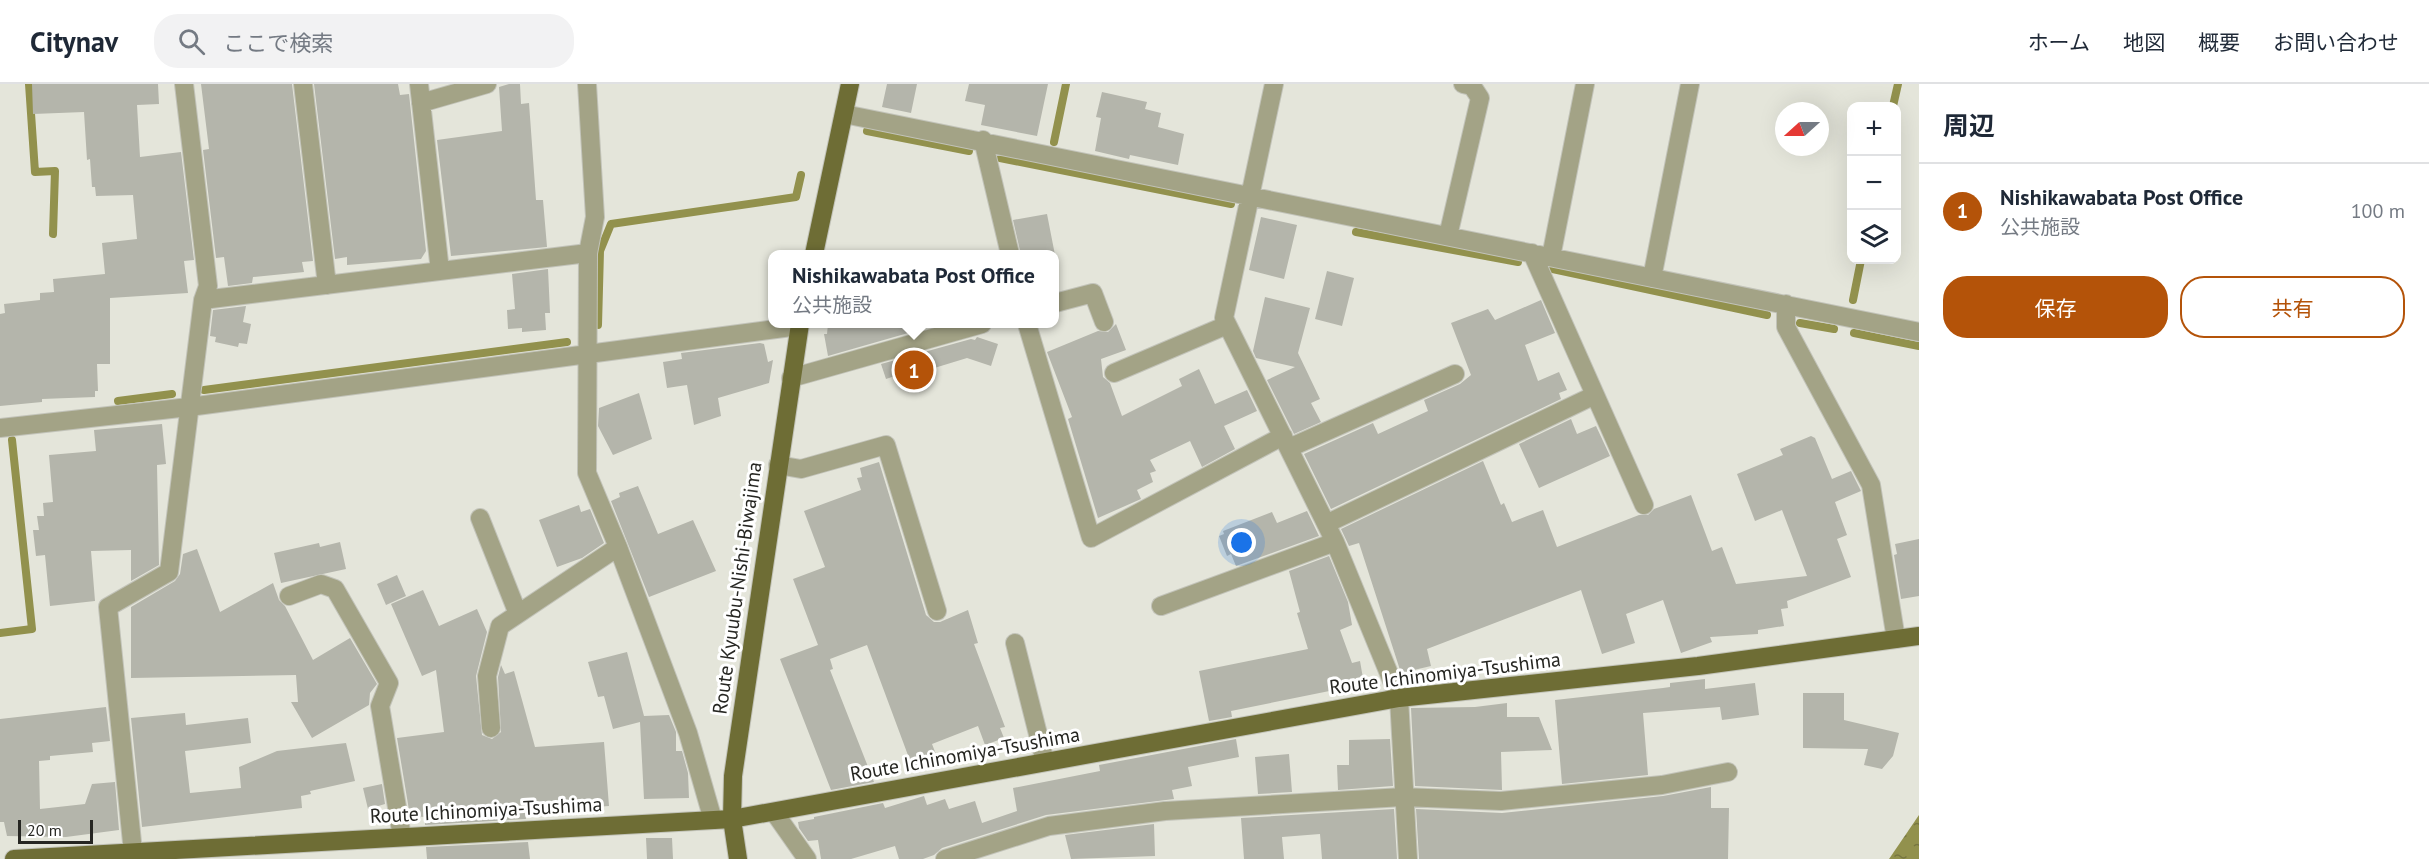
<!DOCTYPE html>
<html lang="ja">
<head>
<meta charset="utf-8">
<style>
  body { margin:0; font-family:"PT Sans","Noto Sans JP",sans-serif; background:#f2f2f3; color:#1f2937 }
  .controls { position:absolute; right:18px; top:18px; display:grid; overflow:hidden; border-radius:12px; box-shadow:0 6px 24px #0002 }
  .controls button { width:54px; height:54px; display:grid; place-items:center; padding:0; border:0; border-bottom:2px solid #e0e1e3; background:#fff; color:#1f2937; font:30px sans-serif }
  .compass { position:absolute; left:1775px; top:18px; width:54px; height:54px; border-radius:50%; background:#fff; box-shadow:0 6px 24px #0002; rotate:249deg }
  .scale { position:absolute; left:18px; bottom:15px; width:75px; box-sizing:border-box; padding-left:6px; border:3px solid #262622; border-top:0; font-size:16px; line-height:21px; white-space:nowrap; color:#262622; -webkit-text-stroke:4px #fff; paint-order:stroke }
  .you { position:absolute; left:1242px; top:459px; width:21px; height:21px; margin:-15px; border:4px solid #fff; border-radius:50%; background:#1a73e8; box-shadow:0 0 0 9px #1a73e833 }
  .badge { display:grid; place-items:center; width:39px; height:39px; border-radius:50%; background:#b45309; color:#fff; font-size:20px; font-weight:700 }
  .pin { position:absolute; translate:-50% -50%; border:3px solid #fff; box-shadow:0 2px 6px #0006 }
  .popup { position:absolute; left:768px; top:166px; width:291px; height:78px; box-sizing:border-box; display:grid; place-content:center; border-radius:12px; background:#fff; filter:drop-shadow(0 2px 4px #0005); font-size:20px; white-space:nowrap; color:#747a83 }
  .popup b { font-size:22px; color:#1f2937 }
  .popup::after { content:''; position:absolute; left:50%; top:100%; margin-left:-12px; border:12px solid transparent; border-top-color:#fff }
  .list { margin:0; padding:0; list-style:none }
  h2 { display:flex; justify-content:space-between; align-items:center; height:78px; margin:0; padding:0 24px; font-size:26px }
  h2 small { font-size:20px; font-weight:400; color:#747a83 }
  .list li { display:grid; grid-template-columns:39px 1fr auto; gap:18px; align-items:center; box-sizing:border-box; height:96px; padding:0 24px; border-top:2px solid #e0e1e3 }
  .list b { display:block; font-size:22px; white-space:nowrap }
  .list p { margin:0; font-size:20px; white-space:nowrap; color:#747a83 }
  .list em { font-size:20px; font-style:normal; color:#747a83 }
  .actions { display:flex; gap:12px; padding:18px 24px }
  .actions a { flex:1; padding:14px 0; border:2px solid #b45309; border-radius:24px; text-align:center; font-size:21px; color:#b45309 }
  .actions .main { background:#b45309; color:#fff }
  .icon { flex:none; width:33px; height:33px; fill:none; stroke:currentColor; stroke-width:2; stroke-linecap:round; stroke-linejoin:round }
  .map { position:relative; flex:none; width:1919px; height:775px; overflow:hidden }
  header { display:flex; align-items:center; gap:36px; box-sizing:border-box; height:84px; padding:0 30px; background:#fff; border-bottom:2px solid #e0e1e3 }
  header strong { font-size:28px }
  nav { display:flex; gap:33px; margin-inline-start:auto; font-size:21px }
  .search { width:420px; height:54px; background:#f2f2f3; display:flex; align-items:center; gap:15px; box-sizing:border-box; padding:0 21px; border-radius:24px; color:#747a83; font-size:22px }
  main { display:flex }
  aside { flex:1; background:#fff }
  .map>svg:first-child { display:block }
  .water { fill:url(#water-ripples) }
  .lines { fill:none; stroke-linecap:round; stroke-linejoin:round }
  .stream { stroke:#92914d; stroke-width:8 }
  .building { fill:#b4b5ab }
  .minor-casing { stroke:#c2c3b9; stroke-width:20 }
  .major-casing { stroke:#c2c3b9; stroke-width:20 }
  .minor { stroke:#a3a386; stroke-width:18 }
  .major { stroke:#6e6d35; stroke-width:18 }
  .labels { text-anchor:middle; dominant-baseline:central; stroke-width:6; stroke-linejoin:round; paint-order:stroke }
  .street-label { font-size:20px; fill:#262622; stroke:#fff }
</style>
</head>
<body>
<header>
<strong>Citynav</strong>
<div class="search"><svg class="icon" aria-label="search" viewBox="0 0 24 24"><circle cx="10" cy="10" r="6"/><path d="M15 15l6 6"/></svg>ここで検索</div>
<nav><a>ホーム</a><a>地図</a><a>概要</a><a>お問い合わせ</a></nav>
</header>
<main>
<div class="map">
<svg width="1919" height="775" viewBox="0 0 1919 775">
  <defs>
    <pattern id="water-ripples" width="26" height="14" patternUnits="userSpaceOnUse" patternTransform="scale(1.5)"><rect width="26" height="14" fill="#92914d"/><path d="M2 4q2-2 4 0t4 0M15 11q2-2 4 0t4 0" fill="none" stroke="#777640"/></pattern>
  </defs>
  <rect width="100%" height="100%" fill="#e4e5da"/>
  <!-- water -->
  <path class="water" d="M 1919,731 L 1919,775 L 1889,775 Z"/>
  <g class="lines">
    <!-- stream -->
    <path class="stream" d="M 29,0 L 35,88 L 55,87 L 53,150
      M 1893,22 L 1898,0
      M 867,47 L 969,67
      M 1054,58 L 1066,0
      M 1000,74 L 1231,120
      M 1356,148 L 1518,178
      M 1548,184 L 1767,231
      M 1853,216 L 1861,176
      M 1800,239 L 1834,245
      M 598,241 L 600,167 L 611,140 L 796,113 L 801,91
      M 1854,249 L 1919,262
      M 204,306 L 567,258
      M 118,317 L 172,310
      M 0,549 L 32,545 L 12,356"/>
  </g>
  <!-- building -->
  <path class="building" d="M 32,0 L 158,0 L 159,20 L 137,21 L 140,73 L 181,68 L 194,176 L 184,177 L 188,209 L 110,214 L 110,280 L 97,280 L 98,307 L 95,307 L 95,313 L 42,315 L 42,318 L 0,322 L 0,230 L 5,229 L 4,220 L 40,216 L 40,209 L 54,208 L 53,195 L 105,190 L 102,159 L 137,155 L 133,111 L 96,112 L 95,103 L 92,103 L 90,75 L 87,76 L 84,28 L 33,30 Z
    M 201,0 L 292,0 L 313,177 L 302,178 L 304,188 L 253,193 L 252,199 L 228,202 L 224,173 L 216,174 L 203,66 L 209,65 Z
    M 314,0 L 398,0 L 400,11 L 409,10 L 426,167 L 421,175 L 347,181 L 347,173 L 335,175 Z
    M 509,0 L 520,0 L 521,20 L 529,19 L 536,116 L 543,116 L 547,163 L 451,172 L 437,56 L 502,47 L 499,3 Z
    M 887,0 L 917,0 L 911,29 L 882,23 Z
    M 969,0 L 1048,0 L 1037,52 L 981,41 L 985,21 L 965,17 Z
    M 1102,8 L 1147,18 L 1145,25 L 1161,29 L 1158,43 L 1184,50 L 1178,81 L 1130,71 L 1129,75 L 1095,67 L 1101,34 L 1096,33 Z
    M 1047,130 L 1055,171 L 1021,171 L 1013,136 Z
    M 1261,133 L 1297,141 L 1284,195 L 1249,186 Z
    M 548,185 L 550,229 L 545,229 L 546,246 L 522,248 L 522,244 L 508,245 L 507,226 L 515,225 L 512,190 Z
    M 1327,187 L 1354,194 L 1342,242 L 1315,235 Z
    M 1265,213 L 1310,224 L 1298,269 L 1320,315 L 1311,319 L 1321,338 L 1294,350 L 1267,296 L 1295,283 L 1256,274 L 1253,267 Z
    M 1541,216 L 1555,249 L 1525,261 L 1538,297 L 1559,288 L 1567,306 L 1559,309 L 1561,315 L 1331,425 L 1304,370 L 1373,339 L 1378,350 L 1428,327 L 1424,316 L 1460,300 L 1471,291 L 1451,239 L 1488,225 L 1495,236 Z
    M 246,222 L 243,238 L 251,240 L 247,260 L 239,259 L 238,263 L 215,258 L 216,253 L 210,252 L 213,226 Z
    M 828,240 L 936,240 L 936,241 L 828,272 L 824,250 L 827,250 Z
    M 1116,240 L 1126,266 L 1101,275 L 1103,293 L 1110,299 L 1122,332 L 1182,302 L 1179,295 L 1199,285 L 1215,320 L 1247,306 L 1257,327 L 1224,342 L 1235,365 L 1202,383 L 1190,357 L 1150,376 L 1156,387 L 1150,389 L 1153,398 L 1137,406 L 1141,415 L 1098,434 L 1068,335 L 1072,333 L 1047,268 L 1098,247 L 1108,248 Z
    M 977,253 L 998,260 L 991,282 L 967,274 L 918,289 L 916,285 L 886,295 L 881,280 L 971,255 L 975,256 Z
    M 760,259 L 764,260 L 768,278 L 773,276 L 769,299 L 718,314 L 721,332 L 694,341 L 687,301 L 667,304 L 663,278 L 682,275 L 681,269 Z
    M 639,309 L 652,355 L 613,371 L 598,342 L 599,324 Z
    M 1571,335 L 1577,350 L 1596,342 L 1610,372 L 1539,404 L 1519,360 Z
    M 162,340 L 166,380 L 157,381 L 159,481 L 131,497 L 131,466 L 91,467 L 95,517 L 50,522 L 45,471 L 36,472 L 33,446 L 39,446 L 37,432 L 44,432 L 43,419 L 53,418 L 49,371 L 96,367 L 94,346 Z
    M 1811,352 L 1815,354 L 1832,395 L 1851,387 L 1861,407 L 1835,418 L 1847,451 L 1837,455 L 1851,493 L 1787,517 L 1788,524 L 1781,525 L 1784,542 L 1758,546 L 1758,550 L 1710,553 L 1712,558 L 1681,569 L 1663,516 L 1626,530 L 1635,559 L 1602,570 L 1581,506 L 1427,565 L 1431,582 L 1401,589 L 1359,459 L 1349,462 L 1341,445 L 1483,377 L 1501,421 L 1504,419 L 1512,438 L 1543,426 L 1557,463 L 1639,431 L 1648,431 L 1654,425 L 1691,411 L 1712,467 L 1722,463 L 1736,500 L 1807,492 L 1782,426 L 1755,437 L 1737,390 L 1783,371 L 1780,365 Z
    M 879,378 L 926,531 L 934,538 L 940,538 L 968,526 L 978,559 L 974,560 L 1005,643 L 1000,644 L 1004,654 L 985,661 L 978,642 L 932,660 L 937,673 L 912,682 L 867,561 L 830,575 L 833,585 L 830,586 L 874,698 L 831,706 L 780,575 L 818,561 L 793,495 L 825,483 L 804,427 L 861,406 L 857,394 L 862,393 L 860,384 Z
    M 638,402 L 658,450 L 693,436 L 716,487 L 649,513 L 611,417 L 620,413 L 619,409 Z
    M 579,421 L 581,428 L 590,425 L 604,459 L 582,474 L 557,483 L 539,436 Z
    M 1307,427 L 1319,452 L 1236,482 L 1231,470 L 1227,472 L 1219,452 L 1224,450 L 1223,447 L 1272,428 L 1277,439 Z
    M 1919,455 L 1919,512 L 1901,515 L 1894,471 L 1897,470 L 1895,460 Z
    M 340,458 L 346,485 L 281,499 L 274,469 L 319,459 L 320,463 Z
    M 197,465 L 220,528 L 273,499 L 279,516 L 285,522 L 313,576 L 350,554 L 377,600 L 370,609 L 369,621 L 312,654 L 291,618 L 298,618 L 296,591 L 131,594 L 131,523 L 175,497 L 180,490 L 183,470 Z
    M 1329,472 L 1348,518 L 1352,541 L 1340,546 L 1352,579 L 1360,577 L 1364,600 L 1231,627 L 1232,633 L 1209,637 L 1199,587 L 1308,565 L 1297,529 L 1300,528 L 1289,487 Z
    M 397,491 L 406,512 L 386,521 L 377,500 Z
    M 423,506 L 439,542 L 477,525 L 487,548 L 476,592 L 482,651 L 492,655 L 501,648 L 498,593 L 501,581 L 505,590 L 514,587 L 535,663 L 604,658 L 609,722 L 525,728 L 526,735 L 425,741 L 425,733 L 410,732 L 397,654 L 444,648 L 436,586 L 422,592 L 391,520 Z
    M 627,568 L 644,632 L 669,631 L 676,648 L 676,667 L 682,667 L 688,689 L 689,714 L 644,715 L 640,638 L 613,645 L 604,612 L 598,613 L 588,578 Z
    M 1705,595 L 1705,605 L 1755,599 L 1759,631 L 1722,636 L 1720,623 L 1643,629 L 1648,691 L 1562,700 L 1555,616 L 1663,604 L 1670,603 L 1670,599 Z
    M 1803,609 L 1844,609 L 1844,636 L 1899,649 L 1893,672 L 1882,685 L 1864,681 L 1868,665 L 1803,664 Z
    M 1507,619 L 1507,633 L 1539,633 L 1552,666 L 1501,668 L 1502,706 L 1415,702 L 1411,624 L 1475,623 Z
    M 106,623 L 110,657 L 92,659 L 93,668 L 50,672 L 50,676 L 39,677 L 40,725 L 85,720 L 92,700 L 115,698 L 119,746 L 66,753 L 7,752 L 4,738 L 0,738 L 0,635 Z
    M 185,629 L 186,641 L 248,634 L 251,659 L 185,667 L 190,709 L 241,704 L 239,683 L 277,667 L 346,659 L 355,697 L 310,707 L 311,710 L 301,712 L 302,724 L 142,743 L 131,634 Z
    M 1236,655 L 1239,673 L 1188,683 L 1192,702 L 1172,706 L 1174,715 L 1046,731 L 942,764 L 934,771 L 923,775 L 899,775 L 895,762 L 851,775 L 821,775 L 818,756 L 808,757 L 799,744 L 798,738 L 814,735 L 814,733 L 883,719 L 885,724 L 924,712 L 927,721 L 945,715 L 949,725 L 975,717 L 982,739 L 1017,727 L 1013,704 L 1100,687 L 1099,681 Z
    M 1390,655 L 1393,702 L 1338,706 L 1337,681 L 1349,681 L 1349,656 Z
    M 1289,670 L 1292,708 L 1258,710 L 1255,673 Z
    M 382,700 L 385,720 L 368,725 L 363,704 Z
    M 1711,703 L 1711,724 L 1729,724 L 1728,775 L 1419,775 L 1416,725 L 1502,729 L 1663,712 Z
    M 1394,725 L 1397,775 L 1322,775 L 1320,750 L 1282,753 L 1284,775 L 1244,775 L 1241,734 Z
    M 1154,740 L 1155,772 L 1071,775 L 1065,751 Z
    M 646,754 L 672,754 L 673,775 L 647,775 Z
    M 528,758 L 530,775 L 427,775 L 426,763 Z"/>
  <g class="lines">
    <!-- minor casing -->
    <g class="minor-casing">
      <path id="minor" d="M 303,0 L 327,201
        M 419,0 L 440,187
        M 587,0 L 595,133 L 588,169 L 587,389 L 618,463 L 688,649 L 713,736
        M 1274,0 L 1224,234 L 1335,458 L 1399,614 L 1408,775
        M 421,19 L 487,0
        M 844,30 L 1919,248
        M 983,56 L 1010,170
        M 1448,152 L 1480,14 L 1472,2 L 1463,0
        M 1532,169 L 1644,421
        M 1551,173 L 1585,0
        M 1652,194 L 1690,0
        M 203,216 L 588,169
        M 1055,219 L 1093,209 L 1104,238
        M 1786,220 L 1786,243 L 1871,401 L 1896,555
        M 1027,240 L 1091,454 L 1283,352
        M 1114,289 L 1227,241
        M 791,294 L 982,240
        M 0,344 L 189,323 L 799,242
        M 1289,364 L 1455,290
        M 778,381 L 801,385 L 886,361 L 937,527
        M 480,434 L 518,530
        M 1326,440 L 1595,311
        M 289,512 L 321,500 L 335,505 L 389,599 L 380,622 L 402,753
        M 1161,522 L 1335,458
        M 1015,559 L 1045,678
        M 491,644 L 487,592 L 500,542 L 618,463
        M 774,728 L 807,775
        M 133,768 L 108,523 L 169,488 L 203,216 L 208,202 L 184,0
        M 945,775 L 1049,742 L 1165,727 L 1403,713 L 1501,717 L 1662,701 L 1728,688"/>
    </g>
    <!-- major casing -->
    <g class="major-casing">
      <path id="major" d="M 814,170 L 850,0
        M 14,775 L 732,735 L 1399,614 L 1698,582 L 1919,552
        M 738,775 L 732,735 L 733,692 L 800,240"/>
    </g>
    <!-- minor -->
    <use href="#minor" class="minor"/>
    <!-- major -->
    <use href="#major" class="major"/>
  </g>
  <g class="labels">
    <!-- street labels -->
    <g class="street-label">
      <text transform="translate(737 504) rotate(-82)">Route Kyuubu-Nishi-Biwajima</text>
      <text transform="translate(1445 589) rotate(-7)">Route Ichinomiya-Tsushima</text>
      <text transform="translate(965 670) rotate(-10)">Route Ichinomiya-Tsushima</text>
      <text transform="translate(486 726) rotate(-3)">Route Ichinomiya-Tsushima</text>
    </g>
  </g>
</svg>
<div class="controls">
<button>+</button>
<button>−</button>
<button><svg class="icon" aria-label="layers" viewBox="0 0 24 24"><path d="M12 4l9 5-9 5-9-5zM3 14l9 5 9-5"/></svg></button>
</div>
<svg class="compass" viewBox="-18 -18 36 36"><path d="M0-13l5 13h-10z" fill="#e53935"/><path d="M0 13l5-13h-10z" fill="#747a83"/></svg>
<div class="scale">20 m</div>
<div class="you"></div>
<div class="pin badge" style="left:914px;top:286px">1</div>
<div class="popup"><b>Nishikawabata Post Office</b>公共施設</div>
</div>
<aside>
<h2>周辺<small></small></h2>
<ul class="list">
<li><span class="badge">1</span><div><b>Nishikawabata Post Office</b><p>公共施設</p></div><em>100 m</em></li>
</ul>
<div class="actions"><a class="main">保存</a><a>共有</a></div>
</aside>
</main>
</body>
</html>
